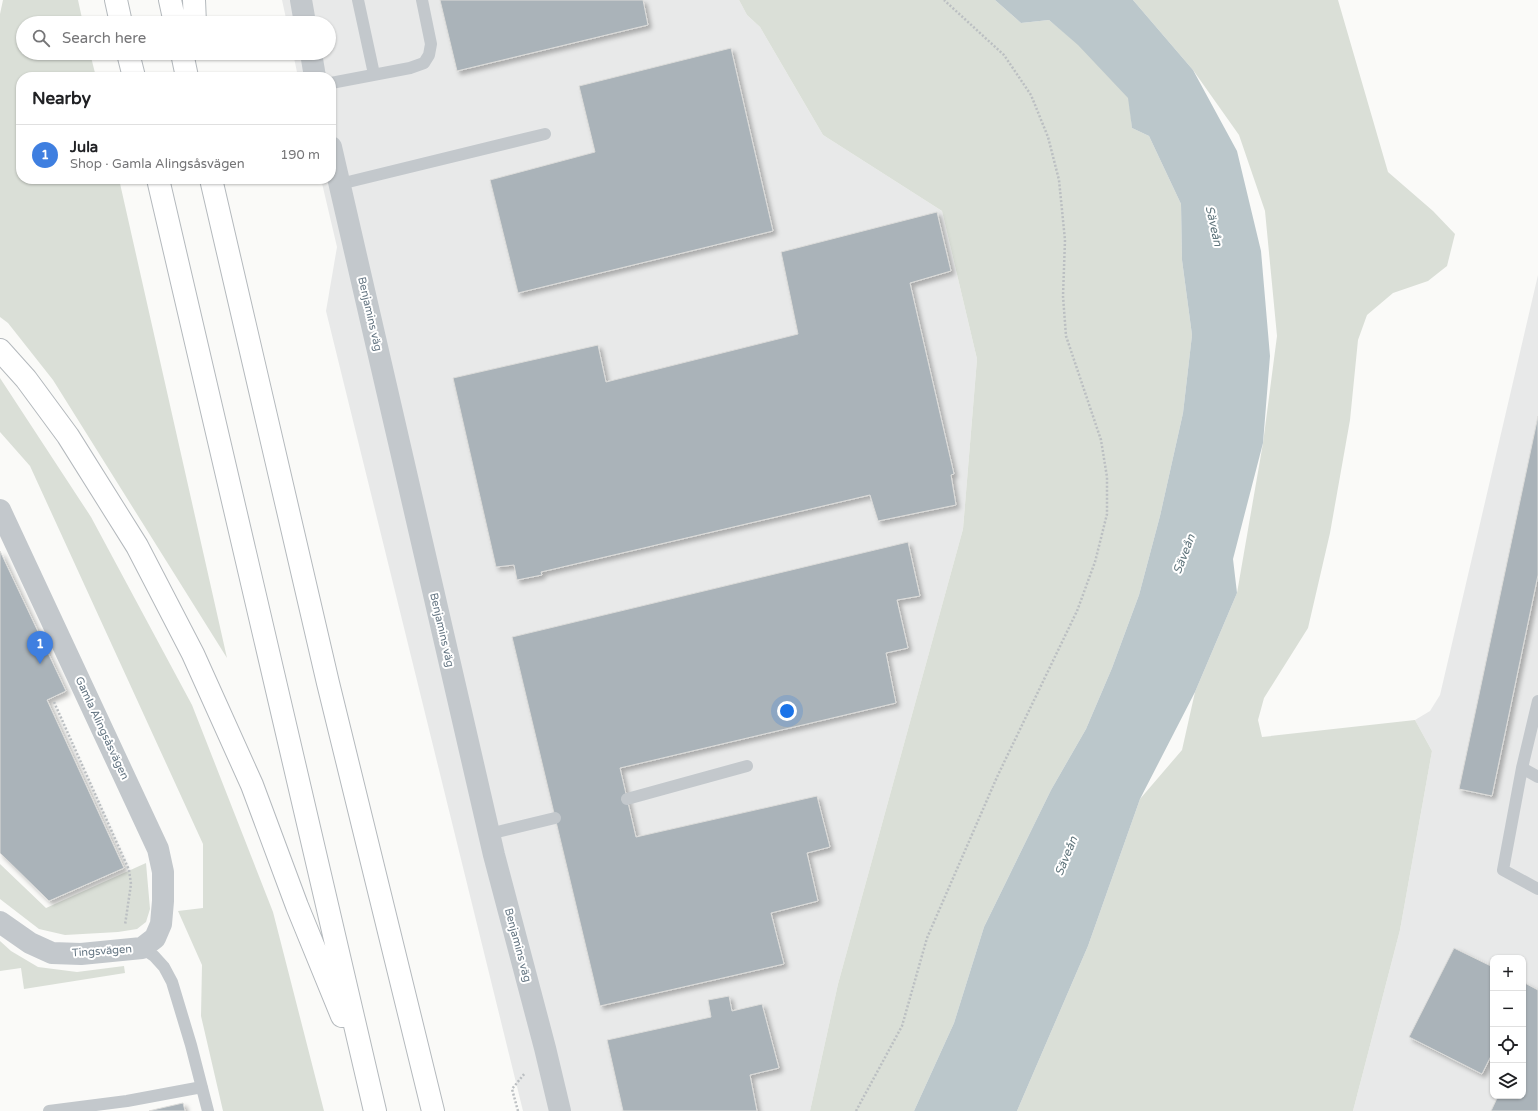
<!DOCTYPE html>
<html lang="en">
<head>
<meta charset="utf-8">
<style>
  body { margin:0; font-family:"Varela Round",sans-serif; background:#f2f2f2; color:#202124 }
  .controls { position:absolute; right:12px; bottom:12px; display:grid; overflow:hidden; border-radius:8px; box-shadow:0 1px 3px #0004 }
  .controls button { width:36px; height:36px; display:grid; place-items:center; padding:0; border:0; border-bottom:1px solid #e0e0e0; background:#fff; color:#202124; font:20px sans-serif }
  .you { position:absolute; left:787px; top:711px; width:14px; height:14px; margin:-10px; border:3px solid #fff; border-radius:50%; background:#1a73e8; box-shadow:0 0 0 6px #1a73e833 }
  .badge { display:grid; place-items:center; width:26px; height:26px; border-radius:50%; background:#2563eb; color:#fff; font-size:13px; font-weight:700 }
  .pin { position:absolute; translate:-50% -33px; filter:drop-shadow(0 1px 2px #0008) }
  .pin::after { content:''; position:absolute; top:21px; width:14px; height:12px; background:inherit; clip-path:polygon(0 0,100% 0,50% 100%) }
  .list { margin:0; padding:0; list-style:none }
  h2 { display:flex; justify-content:space-between; align-items:center; height:52px; margin:0; padding:0 16px; font-size:17px }
  h2 small { font-size:13px; font-weight:400; color:#757577 }
  .list li { display:grid; grid-template-columns:26px 1fr auto; gap:12px; align-items:center; box-sizing:border-box; height:60px; padding:0 16px; border-top:1px solid #e0e0e0 }
  .list b { display:block; font-size:15px; white-space:nowrap }
  .list p { margin:0; font-size:13px; white-space:nowrap; color:#757577 }
  .list em { font-size:13px; font-style:normal; color:#757577 }
  .icon { flex:none; width:22px; height:22px; fill:none; stroke:currentColor; stroke-width:2; stroke-linecap:round; stroke-linejoin:round }
  .map { position:relative; flex:none; width:1538px; height:1111px; overflow:hidden }
  .search { position:absolute; background:#fff; box-shadow:0 1px 3px #0004; left:16px; top:16px; width:320px; height:44px; display:flex; align-items:center; gap:10px; box-sizing:border-box; padding:0 14px; border-radius:22px; color:#757577; font-size:15px }
  .panel { position:absolute; background:#fff; box-shadow:0 1px 3px #0004; left:16px; top:72px; width:320px; height:112px; border-radius:16px }
  .map>svg:first-child { display:block }
  .built { fill:#e8e9e9; fill-rule:evenodd }
  .green { fill:#dadfd7 }
  .water { fill:#bbc7cb }
  .building { fill:#aab3b9; stroke:#dcdcda; filter:url(#shadow) }
  .lines { fill:none; stroke-linecap:round; stroke-linejoin:round }
  .motorway-casing { stroke:#b4b9bd; stroke-width:24 }
  .path { stroke:#bbbfc2; stroke-width:2.5; stroke-dasharray:2 2; stroke-linecap:butt }
  .service { stroke:#c3c8cc; stroke-width:12 }
  .minor { stroke:#c3c8cc; stroke-width:22 }
  .motorway { stroke:#fff; stroke-width:22 }
  .labels { text-anchor:middle; dominant-baseline:central; stroke-width:4; stroke-linejoin:round; paint-order:stroke }
  .street-label { font-size:11px; fill:#657683; stroke:#fff }
  .water-label { font-size:12px; font-style:italic; fill:#60757c; stroke:#fff }
</style>
</head>
<body>
<div class="map">
<svg width="1538" height="1111" viewBox="0 0 1538 1111">
  <defs>
    <filter id="shadow"><feDropShadow dx="3.5" dy="3.5" stdDeviation="2" flood-color="#0004"/></filter>
  </defs>
  <rect width="100%" height="100%" fill="#fafaf8"/>
  <!-- built -->
  <path class="built" d="M 282,0 L 739,0 L 747,15 L 760,27 L 823,135 L 942,211 L 977,359 L 963,529 L 838,984 L 810,1111 L 523,1111 L 326,311 L 337,247 L 321,179 L 331,179 L 331,77 L 298,77 L 293,53 L 329,53 L 329,23 L 287,23 Z
    M 1538,275 L 1538,1111 L 1353,1111 L 1400,930 L 1432,751 L 1415,720 L 1430,711 L 1440,695 ZM 1493,958 L 1523,958 L 1523,1096 L 1493,1096 Z"/>
  <!-- green -->
  <path class="green" d="M 3,0 L 78,0 L 83,23 L 23,23 L 23,53 L 90,53 L 96,77 L 21,77 L 21,179 L 119,179 L 227,658 L 53,380 L 8,323 L 0,317 L 0,14 Z
    M 739,0 L 995,0 L 1021,23 L 1049,20 L 1078,44 L 1129,98 L 1132,128 L 1149,136 L 1181,204 L 1182,260 L 1192,335 L 1183,413 L 1160,516 L 1139,595 L 1112,668 L 1086,729 L 1051,790 L 984,927 L 954,1023 L 914,1111 L 810,1111 L 838,984 L 963,529 L 977,359 L 942,211 L 823,135 L 760,27 L 747,15 Z
    M 1133,0 L 1338,0 L 1388,172 L 1433,211 L 1455,234 L 1447,266 L 1428,281 L 1393,293 L 1367,315 L 1358,340 L 1350,420 L 1330,533 L 1308,628 L 1264,698 L 1258,720 L 1262,737 L 1415,720 L 1432,751 L 1400,930 L 1353,1111 L 1017,1111 L 1088,946 L 1140,799 L 1182,750 L 1195,692 L 1237,593 L 1263,443 L 1277,336 L 1265,211 L 1239,135 L 1193,70 Z
    M 0,378 L 91,517 L 192,705 L 273,912 L 324,1111 L 223,1111 L 201,1016 L 202,965 L 178,911 L 203,908 L 203,844 L 30,466 L 0,432 Z
    M 146,863 L 150,909 L 146,922 L 137,929 L 118,932 L 65,935 L 39,929 L 0,899 L 0,864 L 46,908 Z
    M 0,941 L 11,951 L 38,967 L 77,972 L 124,966 L 125,973 L 24,989 L 21,968 L 0,971 Z"/>
  <!-- water -->
  <path class="water" d="M 995,0 L 1133,0 L 1193,70 L 1237,151 L 1261,251 L 1270,356 L 1263,443 L 1233,559 L 1237,593 L 1195,692 L 1140,799 L 1088,946 L 1017,1111 L 914,1111 L 954,1023 L 984,927 L 1051,790 L 1086,729 L 1112,668 L 1139,595 L 1160,516 L 1183,413 L 1192,335 L 1182,260 L 1181,204 L 1149,136 L 1132,128 L 1128,98 L 1078,45 L 1049,20 L 1021,23 Z"/>
  <!-- building -->
  <path class="building" d="M 440,0 L 643,0 L 648,25 L 457,71 Z
    M 731,48 L 773,231 L 518,293 L 490,180 L 595,152 L 579,86 Z
    M 937,212 L 951,271 L 910,283 L 954,474 L 951,475 L 956,505 L 878,521 L 870,495 L 541,572 L 542,575 L 517,580 L 514,565 L 496,567 L 453,378 L 598,345 L 606,382 L 798,334 L 781,252 Z
    M 1538,416 L 1538,575 L 1492,796 L 1459,789 Z
    M 908,542 L 920,596 L 897,600 L 908,648 L 886,653 L 896,703 L 620,768 L 636,837 L 817,796 L 830,847 L 807,853 L 818,901 L 771,913 L 784,964 L 600,1006 L 512,637 Z
    M 0,551 L 66,691 L 47,700 L 124,868 L 49,901 L 0,853 Z
    M 1454,948 L 1493,967 L 1493,1052 L 1482,1074 L 1409,1037 Z
    M 1523,982 L 1538,990 L 1538,1111 L 1491,1111 L 1498,1096 L 1523,1096 Z
    M 729,996 L 732,1011 L 762,1004 L 779,1068 L 750,1075 L 757,1111 L 623,1111 L 607,1040 L 711,1017 L 708,1000 Z
    M 183,1103 L 185,1111 L 149,1111 L 157,1109 Z"/>
  <g class="lines">
    <!-- motorway casing -->
    <g class="motorway-casing">
      <path id="motorway" d="M 116,0 L 121,23
        M 170,0 L 175,23
        M 194,0 L 195,23
        M 128,53 L 134,77
        M 182,53 L 187,77
        M 158,179 L 375,1111
        M 211,179 L 328,683 L 433,1111
        M 0,350 L 26,379 L 68,436 L 137,546 L 193,654 L 252,785 L 297,906 L 342,1016"/>
    </g>
    <!-- path -->
    <path class="path" d="M 54,702 L 129,870 L 131,884 L 125,925
      M 518,1111 L 512,1089 L 525,1073
      M 856,1111 L 902,1026 L 927,938 L 997,777 L 1077,611 L 1095,562 L 1107,514 L 1107,477 L 1101,440 L 1066,336 L 1063,296 L 1065,240 L 1059,180 L 1048,137 L 1031,95 L 1004,55 L 944,0"/>
    <!-- service -->
    <path class="service" d="M 358,0 L 374,74
      M 331,83 L 410,68 L 424,63 L 429,55 L 431,44 L 422,0
      M 340,184 L 545,134
      M 1538,701 L 1522,768 L 1538,777
      M 1522,768 L 1503,870 L 1538,889
      M 627,799 L 747,766
      M 489,834 L 555,818
      M 142,948 L 154,956 L 164,967 L 172,982 L 191,1045 L 208,1111
      M 49,1111 L 127,1101 L 202,1087"/>
    <!-- minor -->
    <path class="minor" d="M 301,0 L 305,23
      M 311,53 L 315,77
      M 331,147 L 494,855 L 545,1048 L 560,1111
      M 0,510 L 158,849 L 163,872 L 163,901 L 161,924 L 155,938 L 142,948 L 81,954 L 52,953 L 30,943 L 0,922"/>
    <!-- motorway -->
    <use href="#motorway" class="motorway"/>
  </g>
  <g class="labels">
    <!-- street labels -->
    <g class="street-label">
      <text transform="translate(370 314) rotate(77)">Benjamins väg</text>
      <text transform="translate(442 630) rotate(77)">Benjamins väg</text>
      <text transform="translate(102 728) rotate(65)">Gamla Alingsåsvägen</text>
      <text transform="translate(518 945) rotate(75)">Benjamins väg</text>
      <text transform="translate(102 951) rotate(-4)">Tingsvägen</text>
    </g>
    <!-- water labels -->
    <g class="water-label">
      <text transform="translate(1214 226) rotate(77)">Säveån</text>
      <text transform="translate(1184 554) rotate(-69)">Säveån</text>
      <text transform="translate(1066 856) rotate(-68)">Säveån</text>
    </g>
  </g>
</svg>
<div class="controls">
<button>+</button>
<button>−</button>
<button><svg class="icon" aria-label="locate" viewBox="0 0 24 24"><circle cx="12" cy="12" r="6"/><path d="M12 2v4M12 18v4M2 12h4M18 12h4"/></svg></button>
<button><svg class="icon" aria-label="layers" viewBox="0 0 24 24"><path d="M12 4l9 5-9 5-9-5zM3 14l9 5 9-5"/></svg></button>
</div>
<div class="you"></div>
<div class="pin badge" style="left:40px;top:664px;background:#3f7fe0">1</div>
<div class="search"><svg class="icon" aria-label="search" viewBox="0 0 24 24"><circle cx="10" cy="10" r="6"/><path d="M15 15l6 6"/></svg>Search here</div>
<section class="panel">
<h2>Nearby<small></small></h2>
<ul class="list">
<li><span class="badge" style="background:#3f7fe0">1</span><div><b>Jula</b><p>Shop · Gamla Alingsåsvägen</p></div><em>190 m</em></li>
</ul>
</section>
</div>
</body>
</html>
